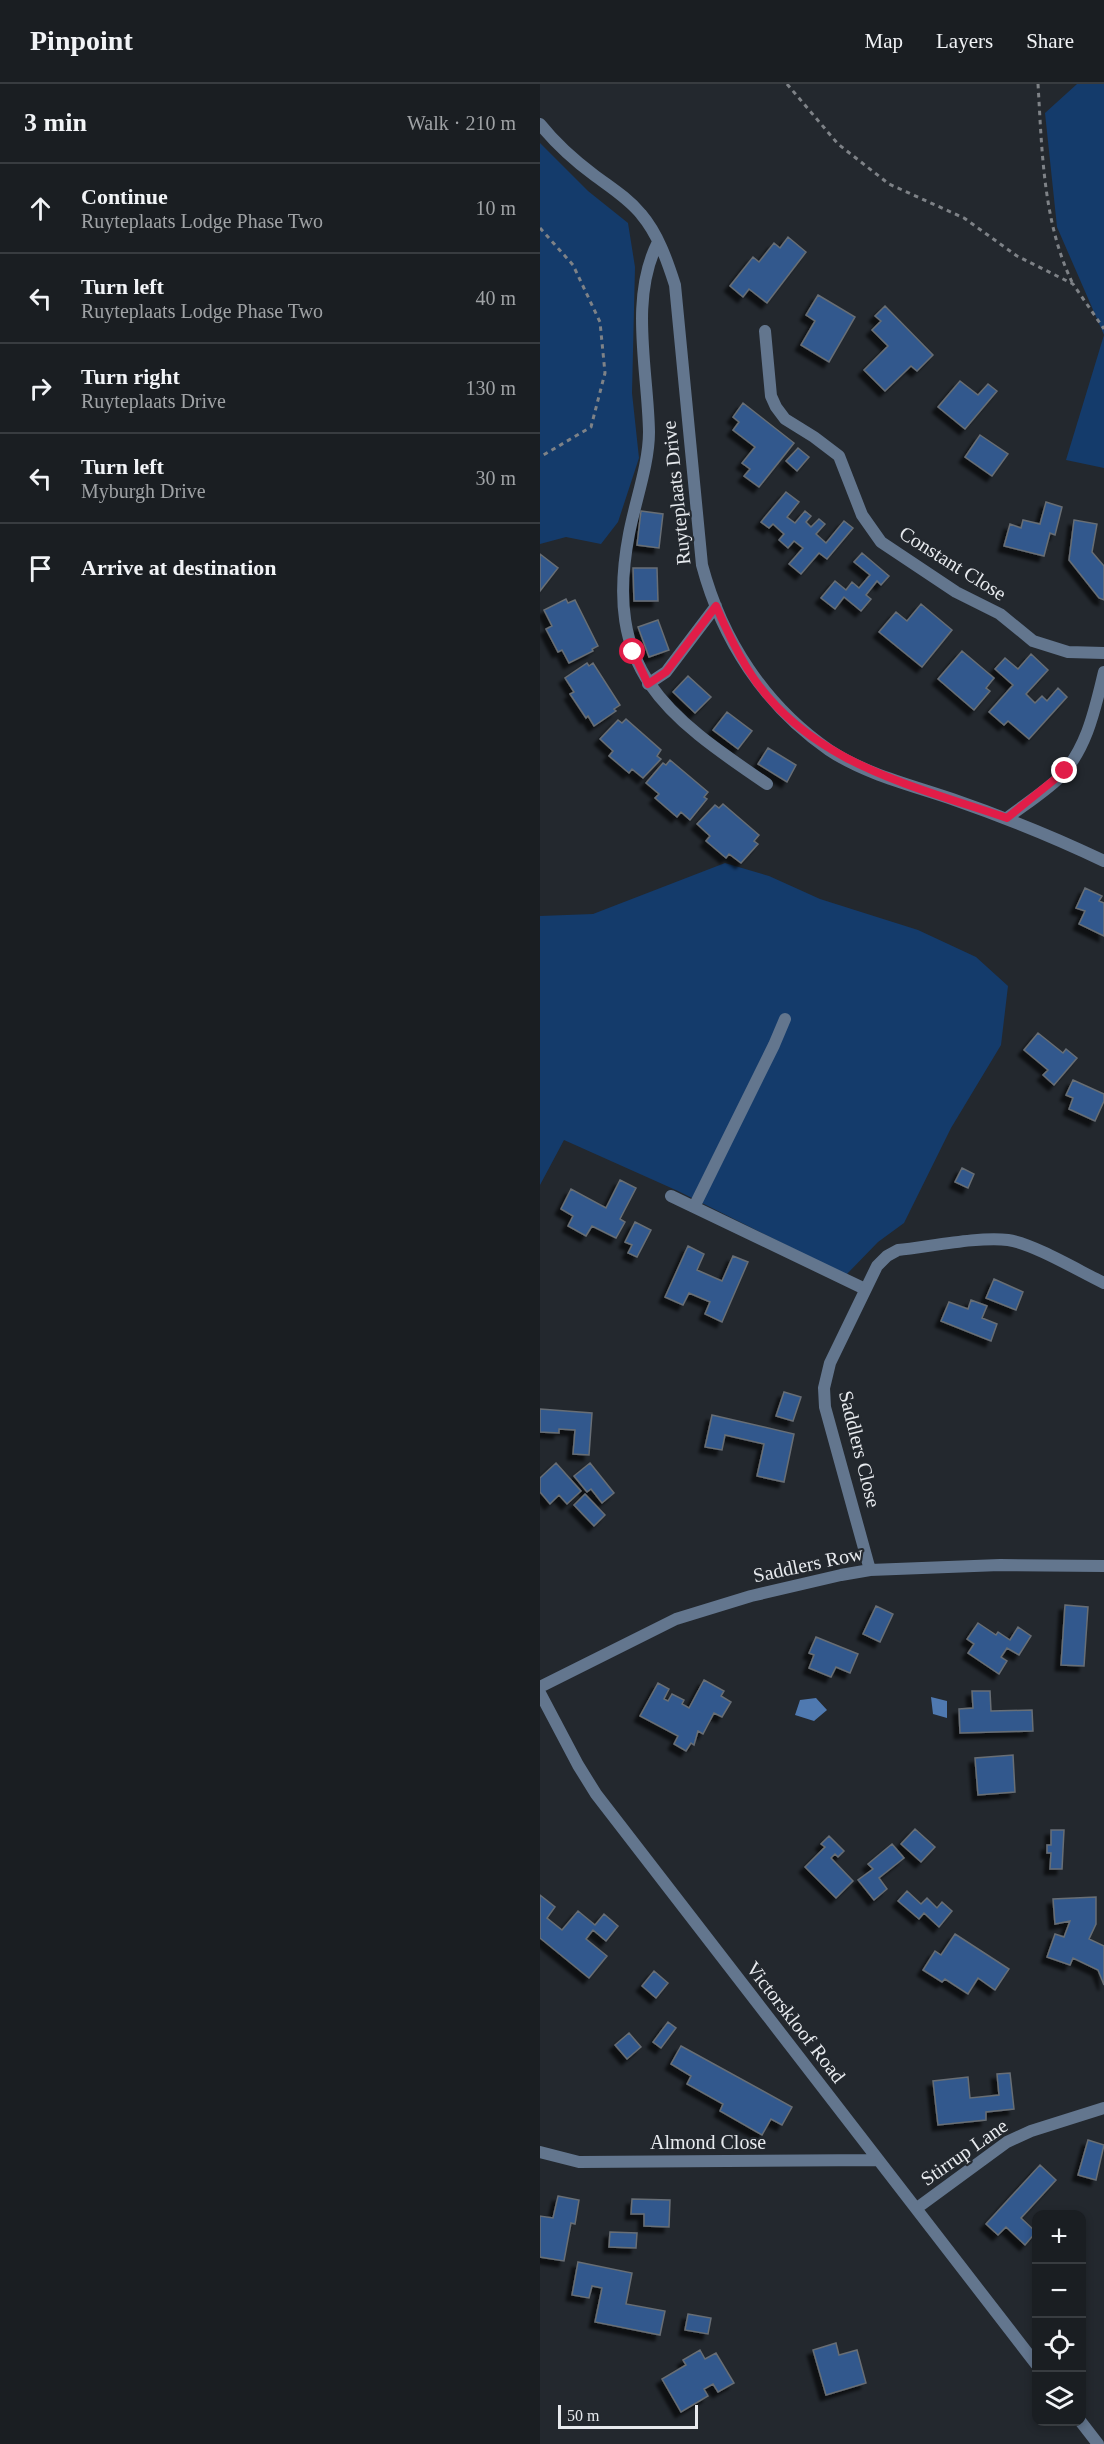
<!DOCTYPE html>
<html lang="en">
<head>
<meta charset="utf-8">
<style>
  body { margin:0; font-family:Georgia,serif; background:#272b2f; color:#f1f3f6 }
  .controls { position:absolute; right:18px; bottom:18px; display:grid; overflow:hidden; border-radius:12px; box-shadow:0 3px 9px #0003 }
  .controls button { width:54px; height:54px; display:grid; place-items:center; padding:0; border:0; border-bottom:2px solid #383c40; background:#1a1e22; color:#f1f3f6; font:30px sans-serif }
  .scale { position:absolute; left:18px; bottom:15px; width:140px; box-sizing:border-box; padding-left:6px; border:3px solid #e7eaee; border-top:0; font-size:16px; line-height:21px; white-space:nowrap; color:#e7eaee; -webkit-text-stroke:4px #23282e; paint-order:stroke }
  .stop { position:absolute; width:18px; height:18px; margin:-14px; border:4px solid #e11d48; border-radius:50%; background:#fff }
  .stop.end { background:#e11d48; border-color:#fff; box-shadow:0 2px 6px #0008 }
  .list { margin:0; padding:0; list-style:none }
  h2 { display:flex; justify-content:space-between; align-items:center; height:78px; margin:0; padding:0 24px; font-size:26px }
  h2 small { font-size:20px; font-weight:400; color:#9fa2a5 }
  .list li { display:grid; grid-template-columns:39px 1fr auto; gap:18px; align-items:center; box-sizing:border-box; height:90px; padding:0 24px; border-top:2px solid #383c40 }
  .list b { display:block; font-size:22px; white-space:nowrap }
  .list p { margin:0; font-size:20px; white-space:nowrap; color:#9fa2a5 }
  .list em { font-size:20px; font-style:normal; color:#9fa2a5 }
  .icon { flex:none; width:33px; height:33px; fill:none; stroke:currentColor; stroke-width:2; stroke-linecap:round; stroke-linejoin:round }
  .map { position:relative; flex:none; width:564px; height:2360px; overflow:hidden }
  header { display:flex; align-items:center; gap:36px; box-sizing:border-box; height:84px; padding:0 30px; background:#1a1e22; border-bottom:2px solid #383c40 }
  header strong { font-size:28px }
  nav { display:flex; gap:33px; margin-inline-start:auto; font-size:21px }
  main { display:flex }
  aside { flex:1; background:#1a1e22 }
  .map>svg:first-child { display:block }
  .green { fill:#143b6b }
  .water { fill:#4f79b0 }
  .building { fill:#30598d; stroke:#686e75; stroke-width:1.5; filter:url(#shadow) }
  .lines { fill:none; stroke-linecap:round; stroke-linejoin:round }
  .path { stroke:#7e8287; stroke-width:3; stroke-dasharray:4.5 4.5; stroke-linecap:butt }
  .lane { stroke:#63768e; stroke-width:12 }
  .street { stroke:#63768e; stroke-width:12 }
  .route { stroke:#e11d48; stroke-width:8 }
  .labels { text-anchor:middle; dominant-baseline:central; stroke-width:4.5; stroke-linejoin:round; paint-order:stroke }
  .street-label { font-size:20px; fill:#e7eaee; stroke:#23282e }
</style>
</head>
<body>
<header>
<strong>Pinpoint</strong>
<nav><a>Map</a><a>Layers</a><a>Share</a></nav>
</header>
<main>
<aside>
<h2>3 min<small>Walk · 210 m</small></h2>
<ul class="list">
<li><svg class="icon" aria-label="ahead" viewBox="0 0 24 24"><path d="M12 20V5M6 11l6-6 6 6"/></svg><div><b>Continue</b><p>Ruyteplaats Lodge Phase Two</p></div><em>10 m</em></li>
<li><svg class="icon" aria-label="left" viewBox="0 0 24 24"><path d="M17 20v-9H6M10 6l-5 5 5 5"/></svg><div><b>Turn left</b><p>Ruyteplaats Lodge Phase Two</p></div><em>40 m</em></li>
<li><svg class="icon" aria-label="right" viewBox="0 0 24 24"><path d="M7 20v-9h11M14 6l5 5-5 5"/></svg><div><b>Turn right</b><p>Ruyteplaats Drive</p></div><em>130 m</em></li>
<li><svg class="icon" aria-label="left" viewBox="0 0 24 24"><path d="M17 20v-9H6M10 6l-5 5 5 5"/></svg><div><b>Turn left</b><p>Myburgh Drive</p></div><em>30 m</em></li>
<li><svg class="icon" aria-label="arrive" viewBox="0 0 24 24"><path d="M6 21V4h12l-3 4 3 4H6"/></svg><div><b>Arrive at destination</b></div></li>
</ul>
</aside>
<div class="map">
<svg width="564" height="2360" viewBox="0 0 564 2360">
  <defs>
    <filter id="shadow"><feDropShadow dx="-5.5" dy="5.5" stdDeviation="1.5" flood-color="#0009"/></filter>
  </defs>
  <rect width="100%" height="100%" fill="#23282e"/>
  <!-- green -->
  <path class="green" d="M 537,0 L 564,0 L 564,384 L 526,376 L 564,251 L 517,143 L 505,29 Z
    M 0,59 L 48,107 L 88,139 L 95,183 L 92,309 L 99,374 L 78,438 L 61,460 L 26,453 L 0,460 Z
    M 185,779 L 229,792 L 280,815 L 378,846 L 436,873 L 468,902 L 461,961 L 411,1044 L 364,1139 L 338,1158 L 306,1191 L 138,1107 L 24,1056 L 0,1101 L 0,832 L 53,830 Z"/>
  <!-- water -->
  <path class="water" d="M 391,1613 L 407,1617 L 407,1634 L 393,1630 Z
    M 276,1614 L 287,1626 L 274,1637 L 255,1631 L 260,1616 Z"/>
  <!-- building -->
  <path class="building" d="M 248,153 L 266,168 L 227,219 L 209,205 L 203,213 L 190,202 L 213,173 L 219,178 L 234,159 L 240,164 Z
    M 278,211 L 315,233 L 289,278 L 261,261 L 275,237 L 266,231 Z
    M 345,222 L 393,271 L 377,287 L 371,282 L 345,307 L 324,286 L 348,262 L 332,246 L 341,237 L 335,232 Z
    M 420,297 L 438,311 L 448,300 L 457,307 L 425,345 L 398,323 Z
    M 203,319 L 254,359 L 219,403 L 204,392 L 210,385 L 202,379 L 215,363 L 193,346 L 199,338 L 193,333 Z
    M 440,351 L 468,370 L 452,392 L 425,373 Z
    M 258,364 L 269,373 L 257,387 L 246,377 Z
    M 246,408 L 259,418 L 247,433 L 255,439 L 265,427 L 271,432 L 266,438 L 271,443 L 279,435 L 285,440 L 276,450 L 286,459 L 304,437 L 313,444 L 287,475 L 279,469 L 261,490 L 249,480 L 263,464 L 254,457 L 248,464 L 239,456 L 244,450 L 233,440 L 229,444 L 221,438 Z
    M 506,418 L 522,423 L 515,451 L 510,449 L 504,472 L 464,462 L 470,440 L 481,444 L 483,436 L 500,440 Z
    M 101,427 L 123,430 L 119,464 L 97,461 Z
    M 534,436 L 557,440 L 552,468 L 564,482 L 564,516 L 559,514 L 529,476 Z
    M 322,469 L 349,492 L 341,501 L 337,497 L 326,511 L 331,515 L 321,527 L 304,513 L 295,525 L 281,514 L 295,497 L 306,506 L 312,498 L 319,504 L 330,491 L 314,478 Z
    M 0,470 L 18,484 L 0,507 Z
    M 93,484 L 117,484 L 118,517 L 94,517 Z
    M 26,515 L 28,519 L 35,516 L 58,562 L 52,565 L 53,567 L 29,579 L 22,566 L 18,568 L 6,545 L 12,542 L 4,526 Z
    M 381,520 L 412,546 L 382,583 L 339,548 L 356,528 L 367,537 Z
    M 118,536 L 129,566 L 109,573 L 98,543 Z
    M 422,567 L 454,594 L 446,604 L 450,607 L 434,626 L 398,595 Z
    M 491,570 L 508,586 L 486,610 L 495,619 L 502,612 L 507,617 L 518,604 L 527,613 L 489,655 L 468,637 L 464,641 L 449,628 L 473,601 L 455,585 L 465,574 L 478,585 Z
    M 47,579 L 49,582 L 53,579 L 80,621 L 74,625 L 76,627 L 54,642 L 48,632 L 46,634 L 30,610 L 34,608 L 25,594 Z
    M 148,592 L 171,613 L 155,629 L 133,608 Z
    M 187,628 L 212,647 L 198,665 L 173,646 Z
    M 86,635 L 121,666 L 117,672 L 121,675 L 103,694 L 92,685 L 89,689 L 69,672 L 73,667 L 60,655 L 78,636 L 82,639 Z
    M 228,664 L 256,681 L 247,698 L 218,680 Z
    M 130,676 L 168,708 L 164,713 L 167,715 L 150,736 L 141,728 L 137,733 L 115,714 L 119,710 L 106,699 L 123,679 L 126,681 Z
    M 183,720 L 219,751 L 214,757 L 218,760 L 201,779 L 189,770 L 186,774 L 166,757 L 170,752 L 157,740 L 175,721 L 179,724 Z
    M 545,804 L 562,812 L 559,817 L 564,819 L 564,852 L 539,840 L 545,827 L 536,824 Z
    M 498,949 L 523,969 L 526,965 L 537,974 L 514,1001 L 503,991 L 508,986 L 484,966 Z
    M 533,996 L 564,1010 L 564,1017 L 555,1037 L 529,1025 L 533,1014 L 526,1011 Z
    M 422,1084 L 434,1090 L 428,1104 L 415,1098 Z
    M 80,1096 L 96,1104 L 80,1135 L 85,1138 L 76,1154 L 52,1142 L 46,1152 L 28,1142 L 33,1132 L 21,1125 L 31,1105 L 66,1124 Z
    M 95,1138 L 111,1146 L 97,1173 L 88,1169 L 92,1161 L 85,1158 Z
    M 148,1162 L 164,1170 L 157,1186 L 182,1197 L 193,1172 L 208,1178 L 182,1238 L 165,1230 L 170,1218 L 149,1209 L 143,1221 L 125,1213 Z
    M 454,1195 L 483,1208 L 476,1226 L 446,1214 Z
    M 431,1216 L 447,1222 L 442,1234 L 457,1240 L 451,1257 L 401,1237 L 409,1218 L 428,1225 Z
    M 244,1308 L 261,1313 L 253,1337 L 236,1332 Z
    M 0,1325 L 52,1329 L 49,1371 L 33,1370 L 35,1346 L 19,1345 L 19,1349 L 0,1348 Z
    M 172,1331 L 254,1350 L 244,1398 L 217,1392 L 224,1360 L 185,1351 L 182,1366 L 165,1363 Z
    M 16,1379 L 41,1407 L 27,1420 L 19,1411 L 10,1420 L 0,1408 L 0,1394 Z
    M 50,1379 L 74,1409 L 62,1419 L 51,1405 L 47,1408 L 34,1392 Z
    M 45,1410 L 65,1431 L 54,1442 L 34,1421 Z
    M 525,1521 L 548,1523 L 544,1582 L 521,1581 Z
    M 336,1522 L 353,1530 L 340,1558 L 323,1550 Z
    M 438,1539 L 456,1551 L 458,1548 L 470,1556 L 478,1543 L 491,1552 L 479,1571 L 467,1564 L 461,1573 L 467,1577 L 459,1590 L 428,1569 L 434,1560 L 427,1555 Z
    M 276,1553 L 318,1570 L 310,1589 L 296,1583 L 291,1593 L 269,1584 L 274,1571 L 269,1569 Z
    M 164,1596 L 184,1607 L 181,1612 L 191,1618 L 182,1633 L 174,1629 L 163,1650 L 158,1647 L 154,1661 L 151,1659 L 146,1667 L 134,1660 L 138,1652 L 100,1632 L 118,1599 L 129,1605 L 124,1615 L 128,1617 L 132,1610 L 144,1616 L 142,1620 L 149,1624 Z
    M 432,1607 L 450,1607 L 451,1627 L 492,1626 L 493,1647 L 420,1649 L 419,1625 L 433,1624 Z
    M 473,1671 L 475,1708 L 438,1711 L 435,1674 Z
    M 375,1745 L 395,1763 L 381,1778 L 361,1760 Z
    M 511,1746 L 524,1746 L 522,1785 L 510,1785 L 511,1769 L 507,1769 L 507,1761 L 511,1761 Z
    M 289,1752 L 304,1767 L 298,1773 L 295,1770 L 291,1774 L 313,1797 L 296,1814 L 265,1783 L 285,1763 L 281,1760 Z
    M 352,1760 L 364,1774 L 339,1794 L 347,1805 L 334,1816 L 318,1796 L 333,1785 L 328,1780 Z
    M 367,1807 L 381,1820 L 387,1814 L 397,1824 L 402,1818 L 412,1827 L 399,1843 L 384,1829 L 379,1835 L 358,1817 Z
    M 0,1811 L 15,1823 L 7,1834 L 22,1846 L 38,1827 L 55,1841 L 64,1830 L 78,1842 L 66,1857 L 53,1846 L 46,1855 L 67,1872 L 49,1894 L 0,1854 Z
    M 556,1813 L 556,1840 L 549,1855 L 564,1862 L 564,1901 L 558,1886 L 533,1874 L 530,1881 L 507,1873 L 515,1850 L 524,1853 L 530,1837 L 515,1840 L 513,1815 Z
    M 415,1850 L 469,1885 L 455,1906 L 438,1894 L 428,1910 L 405,1895 L 402,1898 L 383,1886 L 395,1867 L 401,1871 Z
    M 114,1887 L 128,1899 L 116,1914 L 102,1902 Z
    M 128,1938 L 136,1944 L 121,1964 L 113,1958 Z
    M 89,1949 L 101,1963 L 87,1975 L 75,1961 Z
    M 141,1962 L 252,2023 L 242,2041 L 231,2035 L 222,2051 L 180,2027 L 183,2020 L 147,2000 L 151,1992 L 131,1980 Z
    M 470,1989 L 474,2025 L 446,2028 L 446,2036 L 398,2041 L 393,1997 L 428,1993 L 430,2014 L 459,2011 L 457,1990 Z
    M 548,2056 L 564,2061 L 556,2096 L 538,2091 Z
    M 500,2081 L 516,2096 L 481,2134 L 496,2148 L 485,2161 L 466,2143 L 458,2151 L 446,2140 Z
    M 18,2112 L 39,2116 L 35,2140 L 31,2139 L 24,2177 L 0,2173 L 0,2132 L 13,2134 Z
    M 92,2115 L 130,2116 L 129,2143 L 104,2142 L 104,2130 L 91,2130 Z
    M 70,2148 L 97,2149 L 96,2164 L 69,2163 Z
    M 38,2178 L 92,2189 L 86,2220 L 125,2227 L 120,2251 L 55,2238 L 62,2204 L 52,2202 L 49,2214 L 32,2211 Z
    M 148,2230 L 171,2234 L 168,2250 L 145,2246 Z
    M 296,2259 L 299,2271 L 317,2266 L 326,2299 L 286,2311 L 273,2266 Z
    M 160,2266 L 165,2275 L 176,2269 L 194,2299 L 178,2308 L 173,2300 L 164,2305 L 168,2312 L 141,2328 L 122,2295 L 146,2281 L 143,2276 Z"/>
  <g class="lines">
    <!-- path -->
    <path class="path" d="M 247,0 L 298,60 L 349,100 L 424,134 L 477,172 L 533,200 L 564,245
      M 498,0 C 502,66 503,138 532,198
      M 0,144 L 33,181 L 60,238 L 65,289 L 51,343 L 0,373"/>
    <!-- lane -->
    <path class="lane" d="M 131,1112 L 325,1205
      M 154,1123 L 234,961 L 245,935"/>
    <!-- street -->
    <path class="street" d="M 0,40 C 16,60 34,76 54,91 C 70,103 88,114 101,130 C 118,150 127,176 135,201 L 162,481 C 182,556 225,622 289,666 C 325,690 371,701 412,715 C 464,733 514,753 564,777
      M 118,158 C 89,215 108,286 109,348 C 109,380 95,418 89,450 C 63,586 125,631 227,700
      M 225,247 L 231,312 L 236,323 L 245,335 L 274,353 L 299,372 L 322,431 L 341,458 L 416,508 L 460,530 L 493,557 L 528,568 L 564,569
      M 108,600 L 126,588 L 176,522
      M 467,734 C 484,721 503,709 519,694 C 547,665 555,625 564,588
      M 330,1486 L 285,1323 L 284,1304 L 290,1279 L 337,1182 L 347,1172 L 358,1166 C 388,1163 440,1152 468,1156 C 494,1160 539,1187 564,1199
      M 0,1603 L 136,1535 L 211,1512 L 301,1491 L 330,1486 L 460,1481 L 564,1482
      M 0,1609 L 38,1681 L 56,1710 L 496,2280
      M 0,2068 L 39,2078 L 338,2076
      M 377,2124 L 467,2058 L 491,2047 L 564,2024
      M 541,2338 L 558,2360"/>
  </g>
  <g class="lines">
    <!-- route -->
    <path class="route" d="M 93,568 L 108,600 L 126,588 L 176,522 C 185,543 195,564 207,584 C 264,678 371,701 467,734 L 525,687"/>
  </g>
  <g class="labels">
    <!-- street labels -->
    <g class="street-label">
      <text transform="translate(136 409) rotate(-96)">Ruyteplaats Drive</text>
      <text transform="translate(413 479) rotate(32)">Constant Close</text>
      <text transform="translate(320 1365) rotate(76)">Saddlers Close</text>
      <text transform="translate(268 1480) rotate(-12)">Saddlers Row</text>
      <text transform="translate(256 1938) rotate(52)">Victorskloof Road</text>
      <text x="168" y="2058">Almond Close</text>
      <text transform="translate(424 2068) rotate(-35)">Stirrup Lane</text>
    </g>
  </g>
</svg>
<div class="controls">
<button>+</button>
<button>−</button>
<button><svg class="icon" aria-label="locate" viewBox="0 0 24 24"><circle cx="12" cy="12" r="6"/><path d="M12 2v4M12 18v4M2 12h4M18 12h4"/></svg></button>
<button><svg class="icon" aria-label="layers" viewBox="0 0 24 24"><path d="M12 4l9 5-9 5-9-5zM3 14l9 5 9-5"/></svg></button>
</div>
<div class="scale">50 m</div>
<div class="stop" style="left:93px;top:568px"></div>
<div class="stop end" style="left:525px;top:687px"></div>
</div>
</main>
</body>
</html>
